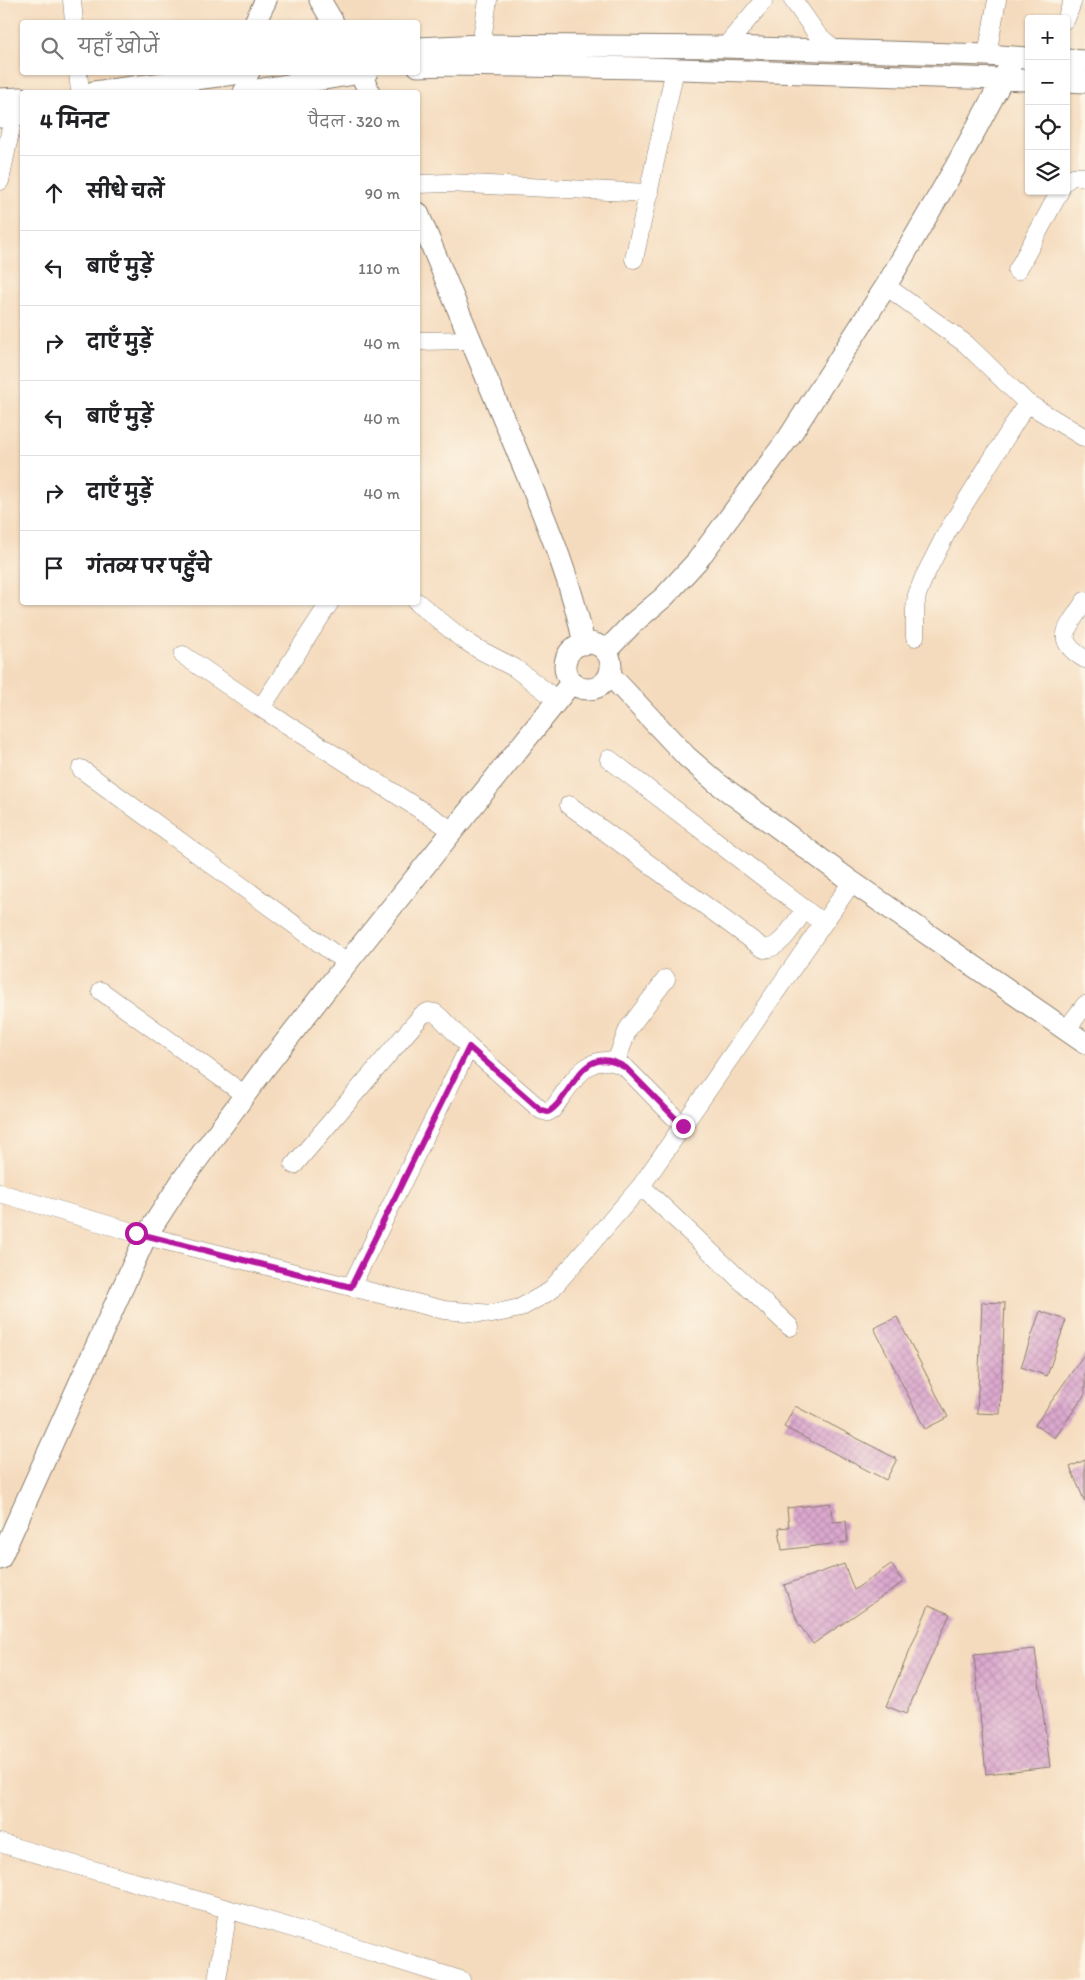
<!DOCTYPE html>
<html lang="hi">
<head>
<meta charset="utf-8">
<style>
  body { margin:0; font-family:Itim,"Playpen Sans Deva",sans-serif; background:#f6f6f6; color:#202124 }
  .controls { position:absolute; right:15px; top:15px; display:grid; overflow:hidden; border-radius:5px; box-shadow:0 1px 4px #0004 }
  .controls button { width:45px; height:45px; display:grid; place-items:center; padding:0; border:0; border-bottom:1px solid #e0e0e0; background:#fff; color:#202124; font:25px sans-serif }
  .stop { position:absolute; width:15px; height:15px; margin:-11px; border:4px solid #b5179e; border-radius:50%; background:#fff }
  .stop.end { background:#b5179e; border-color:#fff; box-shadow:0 1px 5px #0008 }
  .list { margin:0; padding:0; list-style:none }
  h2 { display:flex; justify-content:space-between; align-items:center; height:65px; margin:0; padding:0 20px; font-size:21px }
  h2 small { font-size:16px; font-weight:400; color:#757577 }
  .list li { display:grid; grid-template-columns:32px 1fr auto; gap:15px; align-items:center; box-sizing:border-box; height:75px; padding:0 20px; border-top:1px solid #e0e0e0 }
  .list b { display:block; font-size:19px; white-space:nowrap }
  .list em { font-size:16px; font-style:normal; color:#757577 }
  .icon { flex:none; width:28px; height:28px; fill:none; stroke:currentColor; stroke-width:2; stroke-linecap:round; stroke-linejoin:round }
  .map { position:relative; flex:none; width:1085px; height:1980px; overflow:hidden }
  .search { position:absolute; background:#fff; box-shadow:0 1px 4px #0004; left:20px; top:20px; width:400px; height:55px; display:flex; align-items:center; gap:12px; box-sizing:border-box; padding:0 18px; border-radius:5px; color:#757577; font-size:19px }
  .panel { position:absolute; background:#fff; box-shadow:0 1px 4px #0004; left:20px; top:90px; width:400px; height:515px; border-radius:5px }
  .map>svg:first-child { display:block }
  .building { fill:url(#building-cross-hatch) }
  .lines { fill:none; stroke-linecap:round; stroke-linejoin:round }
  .minor-casing { stroke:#887c6d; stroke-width:19 }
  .major-casing { stroke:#887c6d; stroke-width:23 }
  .minor { stroke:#fff; stroke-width:18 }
  .major { stroke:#fff; stroke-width:21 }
  .route { stroke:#b5179e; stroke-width:6 }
</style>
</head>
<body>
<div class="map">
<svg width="1085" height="1980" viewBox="0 0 1085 1980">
  <defs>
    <pattern id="building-cross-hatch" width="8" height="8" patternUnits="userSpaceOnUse" patternTransform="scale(1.25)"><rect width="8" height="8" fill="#dba8ce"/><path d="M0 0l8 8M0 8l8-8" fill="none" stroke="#bb90b0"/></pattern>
  </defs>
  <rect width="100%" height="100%" fill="#fcf5e5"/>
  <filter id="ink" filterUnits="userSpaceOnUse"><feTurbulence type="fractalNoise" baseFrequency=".02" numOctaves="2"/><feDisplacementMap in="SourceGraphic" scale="10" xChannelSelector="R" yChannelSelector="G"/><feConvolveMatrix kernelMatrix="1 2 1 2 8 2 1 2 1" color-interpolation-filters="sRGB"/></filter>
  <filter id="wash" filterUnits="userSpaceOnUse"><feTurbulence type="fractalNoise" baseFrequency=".0096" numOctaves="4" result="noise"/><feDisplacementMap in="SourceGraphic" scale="20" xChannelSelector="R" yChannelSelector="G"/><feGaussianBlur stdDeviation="1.12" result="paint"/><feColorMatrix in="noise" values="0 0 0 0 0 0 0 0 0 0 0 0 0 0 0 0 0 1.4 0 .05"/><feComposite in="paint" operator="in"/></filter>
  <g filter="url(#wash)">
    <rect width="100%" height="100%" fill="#f5dbbe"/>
    <g id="blocks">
      <!-- building -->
      <path class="building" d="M 982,1302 L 1005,1303 L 1000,1414 L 977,1413 Z
        M 1040,1311 L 1066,1320 L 1047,1376 L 1021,1367 Z
        M 897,1317 L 948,1417 L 925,1429 L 874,1328 Z
        M 1085,1353 L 1085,1394 L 1055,1438 L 1035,1425 Z
        M 795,1406 L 897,1459 L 886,1480 L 784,1427 Z
        M 1085,1460 L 1085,1502 L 1070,1467 Z
        M 830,1503 L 833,1522 L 846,1521 L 848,1542 L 782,1550 L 779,1528 L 789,1527 L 787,1508 Z
        M 844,1564 L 854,1590 L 891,1564 L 903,1582 L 813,1644 L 798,1623 L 784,1585 Z
        M 929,1605 L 950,1614 L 906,1714 L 886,1706 Z
        M 1035,1649 L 1050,1767 L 986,1774 L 974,1655 Z"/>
    </g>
  </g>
  <g filter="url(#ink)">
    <use href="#blocks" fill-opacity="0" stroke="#887c6d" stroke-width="1"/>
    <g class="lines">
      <!-- minor casing -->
      <g class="minor-casing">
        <path id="minor" d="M 72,0 L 74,22
          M 793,0 L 817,34 L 834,49
          M 1066,19 L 1073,0
          M 481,45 L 488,0
          M 725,47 L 764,0
          M 987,55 L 997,0
          M 78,72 L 80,92
          M 0,181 L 16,103
          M 1066,181 C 1071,175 1079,176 1085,177
          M 418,184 L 448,183 L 649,193
          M 634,259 L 675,69
          M 1017,271 L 1060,191
          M 886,286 L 966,344 L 1027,403 L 1085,438
          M 418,341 L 471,340
          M 1085,601 C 1069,627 1051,639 1085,659
          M 417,602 L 461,638 L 478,649 L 515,668 L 557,700
          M 915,637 L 915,609 L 917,595 L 924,577 L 947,532 L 1027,403
          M 183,655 L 261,708 L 452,830
          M 261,708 L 330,602
          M 609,759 L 815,917
          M 81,769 L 347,963
          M 569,805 L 764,949 C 782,949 795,922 805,909
          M 101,991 L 245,1095
          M 1066,1030 L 1085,1005
          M 616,1062 L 628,1029 L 666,979
          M 294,1165 L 422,1015 L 428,1012 L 435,1013 L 441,1018 L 469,1047 L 541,1110 L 548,1112 L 553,1109 C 571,1084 590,1045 626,1068 L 683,1126
          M 641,1186 L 790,1327
          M 0,1193 L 146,1236 L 444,1310 L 492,1314 L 520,1308 L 550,1291 L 641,1186 L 852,882
          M 351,1287 L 469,1047
          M 0,1843 L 320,1936 L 461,1980
          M 217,1980 L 228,1909"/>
      </g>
      <!-- major casing -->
      <g class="major-casing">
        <path id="major" d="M 320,0 L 333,22
          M 255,22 L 266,0
          M 418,48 L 481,45 L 725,47 L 987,55 L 1027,58
          M 1066,60 L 1085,61
          M 418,66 L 447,65 L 647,68 L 1029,80
          M 360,72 L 369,92
          M 1066,81 L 1085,82
          M 94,92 L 249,72
          M 244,92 L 367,72
          M 0,99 L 22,98
          M 0,117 L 22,115
          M 418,213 C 451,292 484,371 517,451 C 543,514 571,577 584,644
          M565 666a23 23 0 1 1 46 0a23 23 0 1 1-46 0Z
          M 606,651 L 633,623 L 664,597 L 697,561 L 789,437 L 886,286 L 956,166 L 1014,58
          M 610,675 L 687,757 L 717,783 L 852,882 L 1085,1043
          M 0,1559 L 146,1236 L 183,1179 L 264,1069 L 347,963 L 572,682"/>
      </g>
      <!-- minor -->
      <use href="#minor" class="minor"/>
      <!-- major -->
      <use href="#major" class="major"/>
    </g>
  </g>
  <g class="lines" filter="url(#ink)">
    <!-- route -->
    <path class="route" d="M 136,1233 L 351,1287 L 469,1047 L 541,1110 L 548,1112 C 573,1098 581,1039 626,1068 L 683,1126"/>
  </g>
</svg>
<div class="controls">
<button>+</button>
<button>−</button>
<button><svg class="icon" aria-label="locate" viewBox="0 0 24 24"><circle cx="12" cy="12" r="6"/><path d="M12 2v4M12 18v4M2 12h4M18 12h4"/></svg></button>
<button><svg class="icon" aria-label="layers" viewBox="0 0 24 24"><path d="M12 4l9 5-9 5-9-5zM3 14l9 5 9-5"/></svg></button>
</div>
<div class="stop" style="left:136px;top:1233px"></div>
<div class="stop end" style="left:683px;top:1126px"></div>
<div class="search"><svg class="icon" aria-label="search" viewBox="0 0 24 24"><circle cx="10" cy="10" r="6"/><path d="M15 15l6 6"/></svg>यहाँ खोजें</div>
<section class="panel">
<h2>4 मिनट<small>पैदल · 320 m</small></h2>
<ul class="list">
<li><svg class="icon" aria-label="ahead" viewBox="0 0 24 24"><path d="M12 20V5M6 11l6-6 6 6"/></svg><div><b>सीधे चलें</b></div><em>90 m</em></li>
<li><svg class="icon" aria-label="left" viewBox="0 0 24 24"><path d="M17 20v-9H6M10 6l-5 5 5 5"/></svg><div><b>बाएँ मुड़ें</b></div><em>110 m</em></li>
<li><svg class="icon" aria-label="right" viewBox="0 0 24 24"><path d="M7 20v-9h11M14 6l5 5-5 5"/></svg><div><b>दाएँ मुड़ें</b></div><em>40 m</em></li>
<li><svg class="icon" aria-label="left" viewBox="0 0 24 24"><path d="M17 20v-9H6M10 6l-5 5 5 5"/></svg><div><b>बाएँ मुड़ें</b></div><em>40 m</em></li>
<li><svg class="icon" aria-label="right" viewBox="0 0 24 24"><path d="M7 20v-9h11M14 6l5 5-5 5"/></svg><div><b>दाएँ मुड़ें</b></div><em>40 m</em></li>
<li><svg class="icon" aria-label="arrive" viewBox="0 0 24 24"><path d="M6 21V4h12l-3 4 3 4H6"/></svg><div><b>गंतव्य पर पहुँचे</b></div></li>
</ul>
</section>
</div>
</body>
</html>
